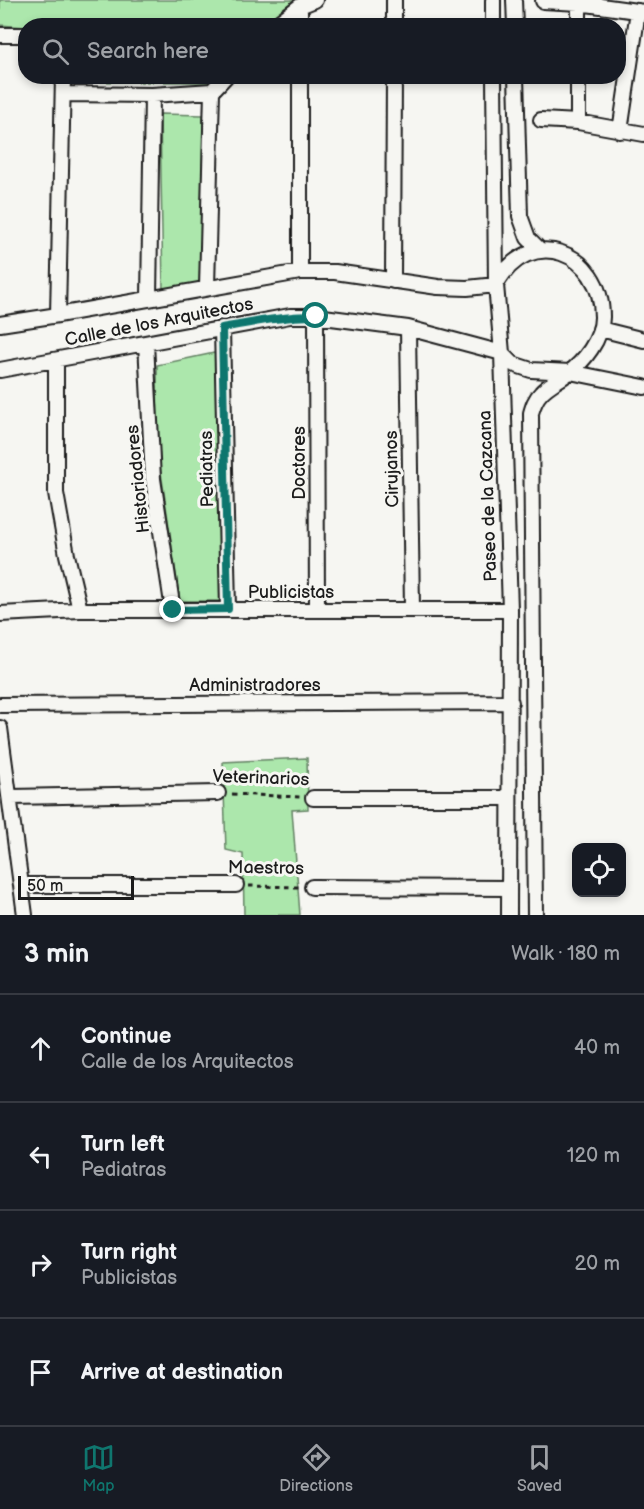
<!DOCTYPE html>
<html lang="en">
<head>
<meta charset="utf-8">
<style>
  body { margin:0; font-family:"Balsamiq Sans",sans-serif; background:#242831; color:#f1f3f6 }
  .controls { position:absolute; right:18px; bottom:18px; display:grid; overflow:hidden; border-radius:12px; box-shadow:0 3px 9px #0003 }
  .controls button { width:54px; height:54px; display:grid; place-items:center; padding:0; border:0; border-bottom:2px solid #363941; background:#171b24; color:#f1f3f6; font:30px sans-serif }
  .scale { position:absolute; left:18px; bottom:15px; width:116px; box-sizing:border-box; padding-left:6px; border:3px solid #1c1c1c; border-top:0; font-size:16px; line-height:21px; white-space:nowrap; color:#1c1c1c; -webkit-text-stroke:4px #f6f6f2; paint-order:stroke }
  .stop { position:absolute; width:18px; height:18px; margin:-14px; border:4px solid #0f766e; border-radius:50%; background:#fff }
  .stop.end { background:#0f766e; border-color:#fff; box-shadow:0 2px 6px #0008 }
  .list { margin:0; padding:0; list-style:none }
  h2 { display:flex; justify-content:space-between; align-items:center; height:78px; margin:0; padding:0 24px; font-size:26px }
  h2 small { font-size:20px; font-weight:400; color:#9ea1a6 }
  .list li { display:grid; grid-template-columns:39px 1fr auto; gap:18px; align-items:center; box-sizing:border-box; height:108px; padding:0 24px; border-top:2px solid #363941 }
  .list b { display:block; font-size:22px; white-space:nowrap }
  .list p { margin:0; font-size:20px; white-space:nowrap; color:#9ea1a6 }
  .list em { font-size:20px; font-style:normal; color:#9ea1a6 }
  .icon { flex:none; width:33px; height:33px; fill:none; stroke:currentColor; stroke-width:2; stroke-linecap:round; stroke-linejoin:round }
  .map { position:relative; flex:none; width:644px; height:915px; overflow:hidden }
  .search { position:absolute; background:#171b24; box-shadow:0 3px 9px #0003; left:18px; right:18px; top:18px; height:66px; display:flex; align-items:center; gap:15px; box-sizing:border-box; padding:0 21px; border-radius:24px; color:#9ea1a6; font-size:22px }
  .sheet { height:510px; background:#171b24 }
  nav { display:flex; justify-content:space-around; align-items:center; box-sizing:border-box; height:84px; border-top:2px solid #363941; background:#171b24; font-size:16px; color:#9ea1a6 }
  nav a { display:grid; justify-items:center; gap:3px }
  nav .on { color:#0f766e }
  .map>svg:first-child { display:block }
  .green { fill:#ace7ac; stroke:#648264; stroke-width:1.5 }
  .lines { fill:none; stroke-linecap:round; stroke-linejoin:round }
  .street-casing { stroke:#1c1c1c; stroke-width:18 }
  .path { stroke:#1c1c1c; stroke-width:3; stroke-dasharray:4.5 4.5; stroke-linecap:butt }
  .street { stroke:#f6f6f2; stroke-width:14 }
  .route { stroke:#0f766e; stroke-width:8 }
  .labels { text-anchor:middle; dominant-baseline:central; stroke-width:6; stroke-linejoin:round; paint-order:stroke }
  .street-label { font-size:18px; fill:#1c1c1c; stroke:#f6f6f2 }
</style>
</head>
<body>
<div class="map">
<svg width="644" height="915" viewBox="0 0 644 915">
  <rect width="100%" height="100%" fill="#f6f6f2"/>
  <filter id="ink" filterUnits="userSpaceOnUse"><feTurbulence type="fractalNoise" baseFrequency=".0167" numOctaves="2"/><feDisplacementMap in="SourceGraphic" scale="12" xChannelSelector="R" yChannelSelector="G"/><feConvolveMatrix kernelMatrix="1 2 1 2 8 2 1 2 1" color-interpolation-filters="sRGB"/></filter>
  <g filter="url(#ink)">
    <!-- green -->
    <path class="green" d="M 0,0 L 294,0 L 265,25 L 25,27 L 0,25 Z
      M 69,77 L 212,77 L 207,82 L 69,82 Z
      M 160,114 L 203,115 L 201,285 L 163,290 Z
      M 219,352 L 220,601 L 180,601 L 158,452 L 157,365 Z
      M 307,758 L 308,809 L 292,810 L 300,915 L 244,915 L 243,854 L 226,850 L 223,762 Z"/>
    <g class="lines">
      <!-- street casing -->
      <g class="street-casing">
        <path id="street" d="M 493,0 L 493,26
          M 514,0 L 515,26
          M 543,1 L 579,3 L 644,12
          M 300,6 L 300,26
          M 274,26 L 300,6 L 315,0
          M 394,26 L 394,0
          M 579,26 L 579,3
          M 0,35 L 26,35
          M 300,76 L 300,272
          M 494,76 L 496,285 L 502,353 L 510,610 L 509,915
          M 516,76 L 520,216 L 528,238 L 540,250
          M 63,94 L 152,95 L 212,91 L 226,76
          M 541,120 L 578,122 L 644,134
          M 578,122 L 578,76
          M 620,131 L 638,11
          M 393,281 L 394,76
          M 207,287 L 212,91
          M 149,298 L 152,95
          M 58,315 L 63,76
          M 316,316 L 317,610
          M 0,324 L 58,315 L 300,272 L 335,272 L 438,287 L 467,288 L 496,285 C 529,223 602,251 602,317 C 602,339 584,362 567,374 C 559,380 548,385 541,393 C 535,399 533,406 531,413 L 535,915
          M 222,328 L 228,609
          M 408,328 L 412,609
          M 600,329 L 644,340
          M 146,343 L 153,479 L 173,610
          M 56,360 L 56,493 L 67,555 L 80,610
          M 0,370 L 290,316 L 316,316 L 408,328 L 502,353 L 513,364 L 531,370 L 570,372 L 644,387
          M 0,614 L 80,610 L 510,610
          M 0,705 L 511,702
          M 0,728 L 25,915
          M 11,797 L 218,793
          M 313,798 L 509,798
          M 22,885 L 236,885
          M 312,887 L 509,888"/>
      </g>
      <!-- path -->
      <path class="path" d="M 232,794 L 300,797
        M 249,886 L 300,887"/>
      <!-- street -->
      <use href="#street" class="street"/>
    </g>
  </g>
  <g class="lines" filter="url(#ink)">
    <!-- route -->
    <path class="route" d="M 173,610 L 228,609 L 222,328 C 254,322 284,316 316,316"/>
  </g>
  <g class="labels">
    <!-- street labels -->
    <g class="street-label">
      <text transform="translate(159 322) rotate(-11)">Calle de los Arquitectos</text>
      <text transform="translate(299 463) rotate(-90)">Doctores</text>
      <text transform="translate(207 469) rotate(-91)">Pediatras</text>
      <text transform="translate(392 469) rotate(-91)">Cirujanos</text>
      <text transform="translate(138 479) rotate(-96)">Historiadores</text>
      <text transform="translate(488 496) rotate(-92)">Paseo de la Cazcana</text>
      <text x="291" y="592">Publicistas</text>
      <text x="255" y="685">Administradores</text>
      <text transform="translate(261 778) rotate(2)">Veterinarios</text>
      <text transform="translate(266 868) rotate(1)">Maestros</text>
    </g>
  </g>
</svg>
<div class="controls">
<button><svg class="icon" aria-label="locate" viewBox="0 0 24 24"><circle cx="12" cy="12" r="6"/><path d="M12 2v4M12 18v4M2 12h4M18 12h4"/></svg></button>
</div>
<div class="scale">50 m</div>
<div class="stop" style="left:316px;top:316px"></div>
<div class="stop end" style="left:173px;top:610px"></div>
<div class="search"><svg class="icon" aria-label="search" viewBox="0 0 24 24"><circle cx="10" cy="10" r="6"/><path d="M15 15l6 6"/></svg>Search here</div>
</div>
<section class="sheet">
<h2>3 min<small>Walk · 180 m</small></h2>
<ul class="list">
<li><svg class="icon" aria-label="ahead" viewBox="0 0 24 24"><path d="M12 20V5M6 11l6-6 6 6"/></svg><div><b>Continue</b><p>Calle de los Arquitectos</p></div><em>40 m</em></li>
<li><svg class="icon" aria-label="left" viewBox="0 0 24 24"><path d="M17 20v-9H6M10 6l-5 5 5 5"/></svg><div><b>Turn left</b><p>Pediatras</p></div><em>120 m</em></li>
<li><svg class="icon" aria-label="right" viewBox="0 0 24 24"><path d="M7 20v-9h11M14 6l5 5-5 5"/></svg><div><b>Turn right</b><p>Publicistas</p></div><em>20 m</em></li>
<li><svg class="icon" aria-label="arrive" viewBox="0 0 24 24"><path d="M6 21V4h12l-3 4 3 4H6"/></svg><div><b>Arrive at destination</b></div></li>
</ul>
</section>
<nav>
<a class="on"><svg class="icon" aria-label="map" viewBox="0 0 24 24"><path d="M3 6l6-2 6 2 6-2v14l-6 2-6-2-6 2zM9 4v14M15 6v14"/></svg>Map</a>
<a><svg class="icon" aria-label="directions" viewBox="0 0 24 24"><path d="M12 3l9 9-9 9-9-9zM9 14v-3h6M13 9l2 2-2 2"/></svg>Directions</a>
<a><svg class="icon" aria-label="saved" viewBox="0 0 24 24"><path d="M7 4h10v16l-5-4-5 4z"/></svg>Saved</a>
</nav>
</body>
</html>
